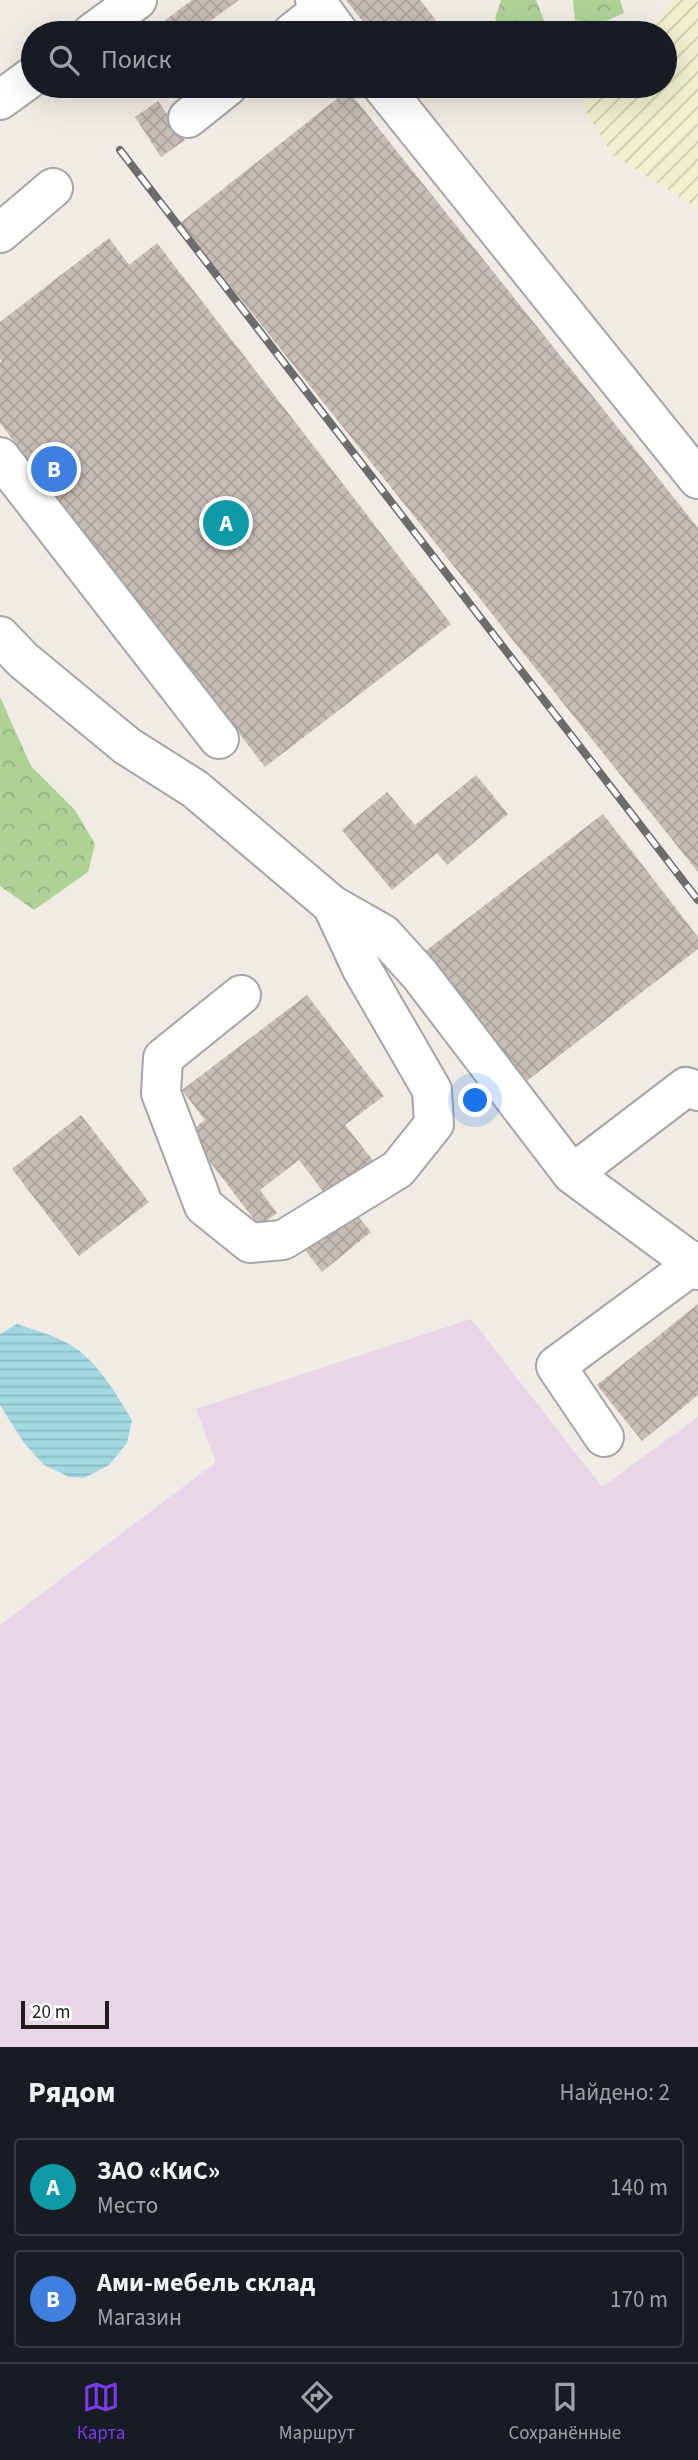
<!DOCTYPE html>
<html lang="ru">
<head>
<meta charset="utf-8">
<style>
  body { margin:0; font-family:"Source Sans 3",sans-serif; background:#20242c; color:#f1f3f6 }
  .scale { position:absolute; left:21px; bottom:18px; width:88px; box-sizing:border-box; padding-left:7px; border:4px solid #1e1e1e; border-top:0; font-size:19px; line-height:24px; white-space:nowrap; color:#1e1e1e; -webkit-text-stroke:5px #fff; paint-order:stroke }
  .you { position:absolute; left:476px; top:1101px; width:24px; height:24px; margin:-18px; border:5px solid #fff; border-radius:50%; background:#1a73e8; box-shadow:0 0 0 10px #1a73e833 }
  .badge { display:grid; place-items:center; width:46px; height:46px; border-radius:50%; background:#7c3aed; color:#fff; font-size:23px; font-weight:700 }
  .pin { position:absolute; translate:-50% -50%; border:4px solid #fff; box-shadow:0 2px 7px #0006 }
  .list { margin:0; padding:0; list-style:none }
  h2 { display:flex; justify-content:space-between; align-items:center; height:91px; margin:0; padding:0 28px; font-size:30px }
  h2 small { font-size:23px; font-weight:400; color:#9ea1a6 }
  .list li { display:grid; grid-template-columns:46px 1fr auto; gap:21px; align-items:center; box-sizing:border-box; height:98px; margin:0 14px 14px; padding:0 14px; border:2px solid #363941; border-radius:7px }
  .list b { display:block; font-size:26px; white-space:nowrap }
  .list p { margin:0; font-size:23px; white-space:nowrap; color:#9ea1a6 }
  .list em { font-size:23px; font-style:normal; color:#9ea1a6 }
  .icon { flex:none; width:38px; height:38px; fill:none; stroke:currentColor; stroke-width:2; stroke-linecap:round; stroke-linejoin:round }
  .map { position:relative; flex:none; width:698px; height:2047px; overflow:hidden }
  .search { position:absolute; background:#171b24; box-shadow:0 7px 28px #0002; left:21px; right:21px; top:21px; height:77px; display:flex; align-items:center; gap:18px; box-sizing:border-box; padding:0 24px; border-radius:38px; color:#9ea1a6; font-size:26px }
  .sheet { height:315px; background:#171b24 }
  nav { display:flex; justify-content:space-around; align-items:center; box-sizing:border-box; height:98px; border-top:2px solid #363941; background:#171b24; font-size:19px; color:#9ea1a6 }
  nav a { display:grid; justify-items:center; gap:4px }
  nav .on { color:#7c3aed }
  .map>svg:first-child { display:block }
  .industrial { fill:#e9d5e8 }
  .farmland { fill:url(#farmland-furrows) }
  .forest { fill:url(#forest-crowns) }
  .water { fill:url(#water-rules) }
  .building { fill:url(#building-cross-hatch) }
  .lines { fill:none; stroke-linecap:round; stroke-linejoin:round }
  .minor-casing { stroke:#a5a5a5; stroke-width:42 }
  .minor { stroke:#fff; stroke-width:38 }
  .rail-casing { stroke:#6c6c6c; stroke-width:8 }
  .rail { stroke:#fff; stroke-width:5; stroke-dasharray:16; stroke-linecap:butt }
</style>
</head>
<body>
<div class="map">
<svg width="698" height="2047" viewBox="0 0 698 2047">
  <defs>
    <pattern id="farmland-furrows" width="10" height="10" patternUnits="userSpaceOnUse" patternTransform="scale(1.75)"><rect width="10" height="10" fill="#f0efce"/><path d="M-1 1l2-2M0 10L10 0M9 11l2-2" fill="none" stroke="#cdccb0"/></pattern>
    <pattern id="forest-crowns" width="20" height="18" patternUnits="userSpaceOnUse" patternTransform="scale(1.75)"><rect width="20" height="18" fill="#aed296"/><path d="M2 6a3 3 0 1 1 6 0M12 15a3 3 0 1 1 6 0" fill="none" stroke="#95b481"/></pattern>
    <pattern id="water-rules" width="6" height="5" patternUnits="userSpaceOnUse" patternTransform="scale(1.75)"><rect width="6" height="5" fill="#a2d9e0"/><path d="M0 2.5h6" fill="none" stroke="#8bbac0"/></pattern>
    <pattern id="building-cross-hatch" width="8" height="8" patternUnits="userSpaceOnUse" patternTransform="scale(1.75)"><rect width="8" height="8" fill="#c8bcb7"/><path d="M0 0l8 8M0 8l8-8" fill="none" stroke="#aba19d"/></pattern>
  </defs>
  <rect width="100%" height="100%" fill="#f0ebe4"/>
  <!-- industrial -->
  <path class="industrial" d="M 471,1319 L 602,1487 L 698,1417 L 698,2047 L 0,2047 L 0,1625 L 216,1462 L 196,1409 Z"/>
  <!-- farmland -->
  <path class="farmland" d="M 674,0 L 698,0 L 698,209 L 612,154 L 582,105 L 590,86 L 665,86 L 665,33 L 641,33 L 654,23 Z"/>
  <!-- forest -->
  <path class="forest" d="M 501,0 L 536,0 L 549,33 L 503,33 L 495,19 Z
    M 573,0 L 620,0 L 624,13 L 597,25 L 575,20 Z
    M 0,697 L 31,766 L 75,810 L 95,844 L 88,872 L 34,910 L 0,886 Z"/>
  <!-- water -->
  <path class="water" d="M 17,1324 C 34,1330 53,1335 69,1344 C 97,1360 116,1394 132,1420 L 127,1443 L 109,1465 L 84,1478 L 69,1477 L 44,1465 L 24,1443 L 0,1405 L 0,1334 Z"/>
  <!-- building -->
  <path class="building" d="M 192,0 L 239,0 L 194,33 L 148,33 Z
    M 346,0 L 420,0 L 436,20 L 418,33 L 372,33 Z
    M 348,90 L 698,528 L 698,872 L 180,223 Z
    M 158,101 L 185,140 L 161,157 L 135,117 Z
    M 109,238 L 129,265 L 157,243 L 451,624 L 265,767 L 0,423 L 0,363 L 2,361 L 0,359 L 0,322 Z
    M 476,775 L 508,814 L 447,865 L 437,853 L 392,890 L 342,830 L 387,792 L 415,825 Z
    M 603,814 L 698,937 L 698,949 L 520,1086 L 419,956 Z
    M 307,995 L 384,1096 L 345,1125 L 375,1163 L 329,1199 L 299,1160 L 260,1190 L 277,1213 L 259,1226 L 188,1133 L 205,1120 L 182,1090 Z
    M 81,1115 L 149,1202 L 79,1256 L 12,1169 Z
    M 354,1211 L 371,1232 L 322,1272 L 305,1250 Z
    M 698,1304 L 698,1395 L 642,1441 L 597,1385 Z"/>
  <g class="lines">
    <!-- minor casing -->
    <g class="minor-casing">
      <path id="minor" d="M 315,0 L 339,33
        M 92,33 L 137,0
        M 292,33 L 321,10
        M 382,86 L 698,479
        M 0,100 L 33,76
        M 188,118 L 228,86
        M 0,233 L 53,188
        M 0,457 L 219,739
        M 0,636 L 23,660 L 127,746 L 195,789 L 332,905 L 383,934 L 420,975 L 572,1174 L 694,1264 L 698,1261
        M 241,995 L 163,1058 L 161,1093 L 204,1206 L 250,1243 L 283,1240 L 398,1169 L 434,1124 L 432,1090 L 362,969 L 332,905
        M 572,1174 L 686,1087 L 698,1091
        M 604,1437 L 556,1366 L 694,1264 L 698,1270"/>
    </g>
    <!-- minor -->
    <use href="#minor" class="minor"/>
    <!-- rail casing -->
    <g class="rail-casing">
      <path id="rail" d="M 120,150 L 698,900"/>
    </g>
    <!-- rail -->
    <use href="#rail" class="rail"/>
  </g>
</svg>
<div class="scale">20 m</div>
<div class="you"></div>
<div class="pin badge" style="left:226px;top:523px;background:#0f9aa8">A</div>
<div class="pin badge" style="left:54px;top:469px;background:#3f7fe0">B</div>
<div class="search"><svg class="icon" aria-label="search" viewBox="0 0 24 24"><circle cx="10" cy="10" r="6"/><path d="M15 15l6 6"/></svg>Поиск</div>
</div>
<section class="sheet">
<h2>Рядом<small>Найдено: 2</small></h2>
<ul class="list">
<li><span class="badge" style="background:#0f9aa8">A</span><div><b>ЗАО «КиС»</b><p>Место</p></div><em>140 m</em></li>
<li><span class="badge" style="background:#3f7fe0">B</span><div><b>Ами-мебель склад</b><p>Магазин</p></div><em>170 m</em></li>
</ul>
</section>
<nav>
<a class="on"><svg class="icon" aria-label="map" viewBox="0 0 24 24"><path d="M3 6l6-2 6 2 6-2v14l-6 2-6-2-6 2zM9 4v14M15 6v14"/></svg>Карта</a>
<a><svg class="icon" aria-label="directions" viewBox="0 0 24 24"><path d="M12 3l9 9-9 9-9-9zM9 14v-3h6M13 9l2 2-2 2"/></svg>Маршрут</a>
<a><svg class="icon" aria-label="saved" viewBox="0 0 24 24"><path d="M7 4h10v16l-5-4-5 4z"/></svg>Сохранённые</a>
</nav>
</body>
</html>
